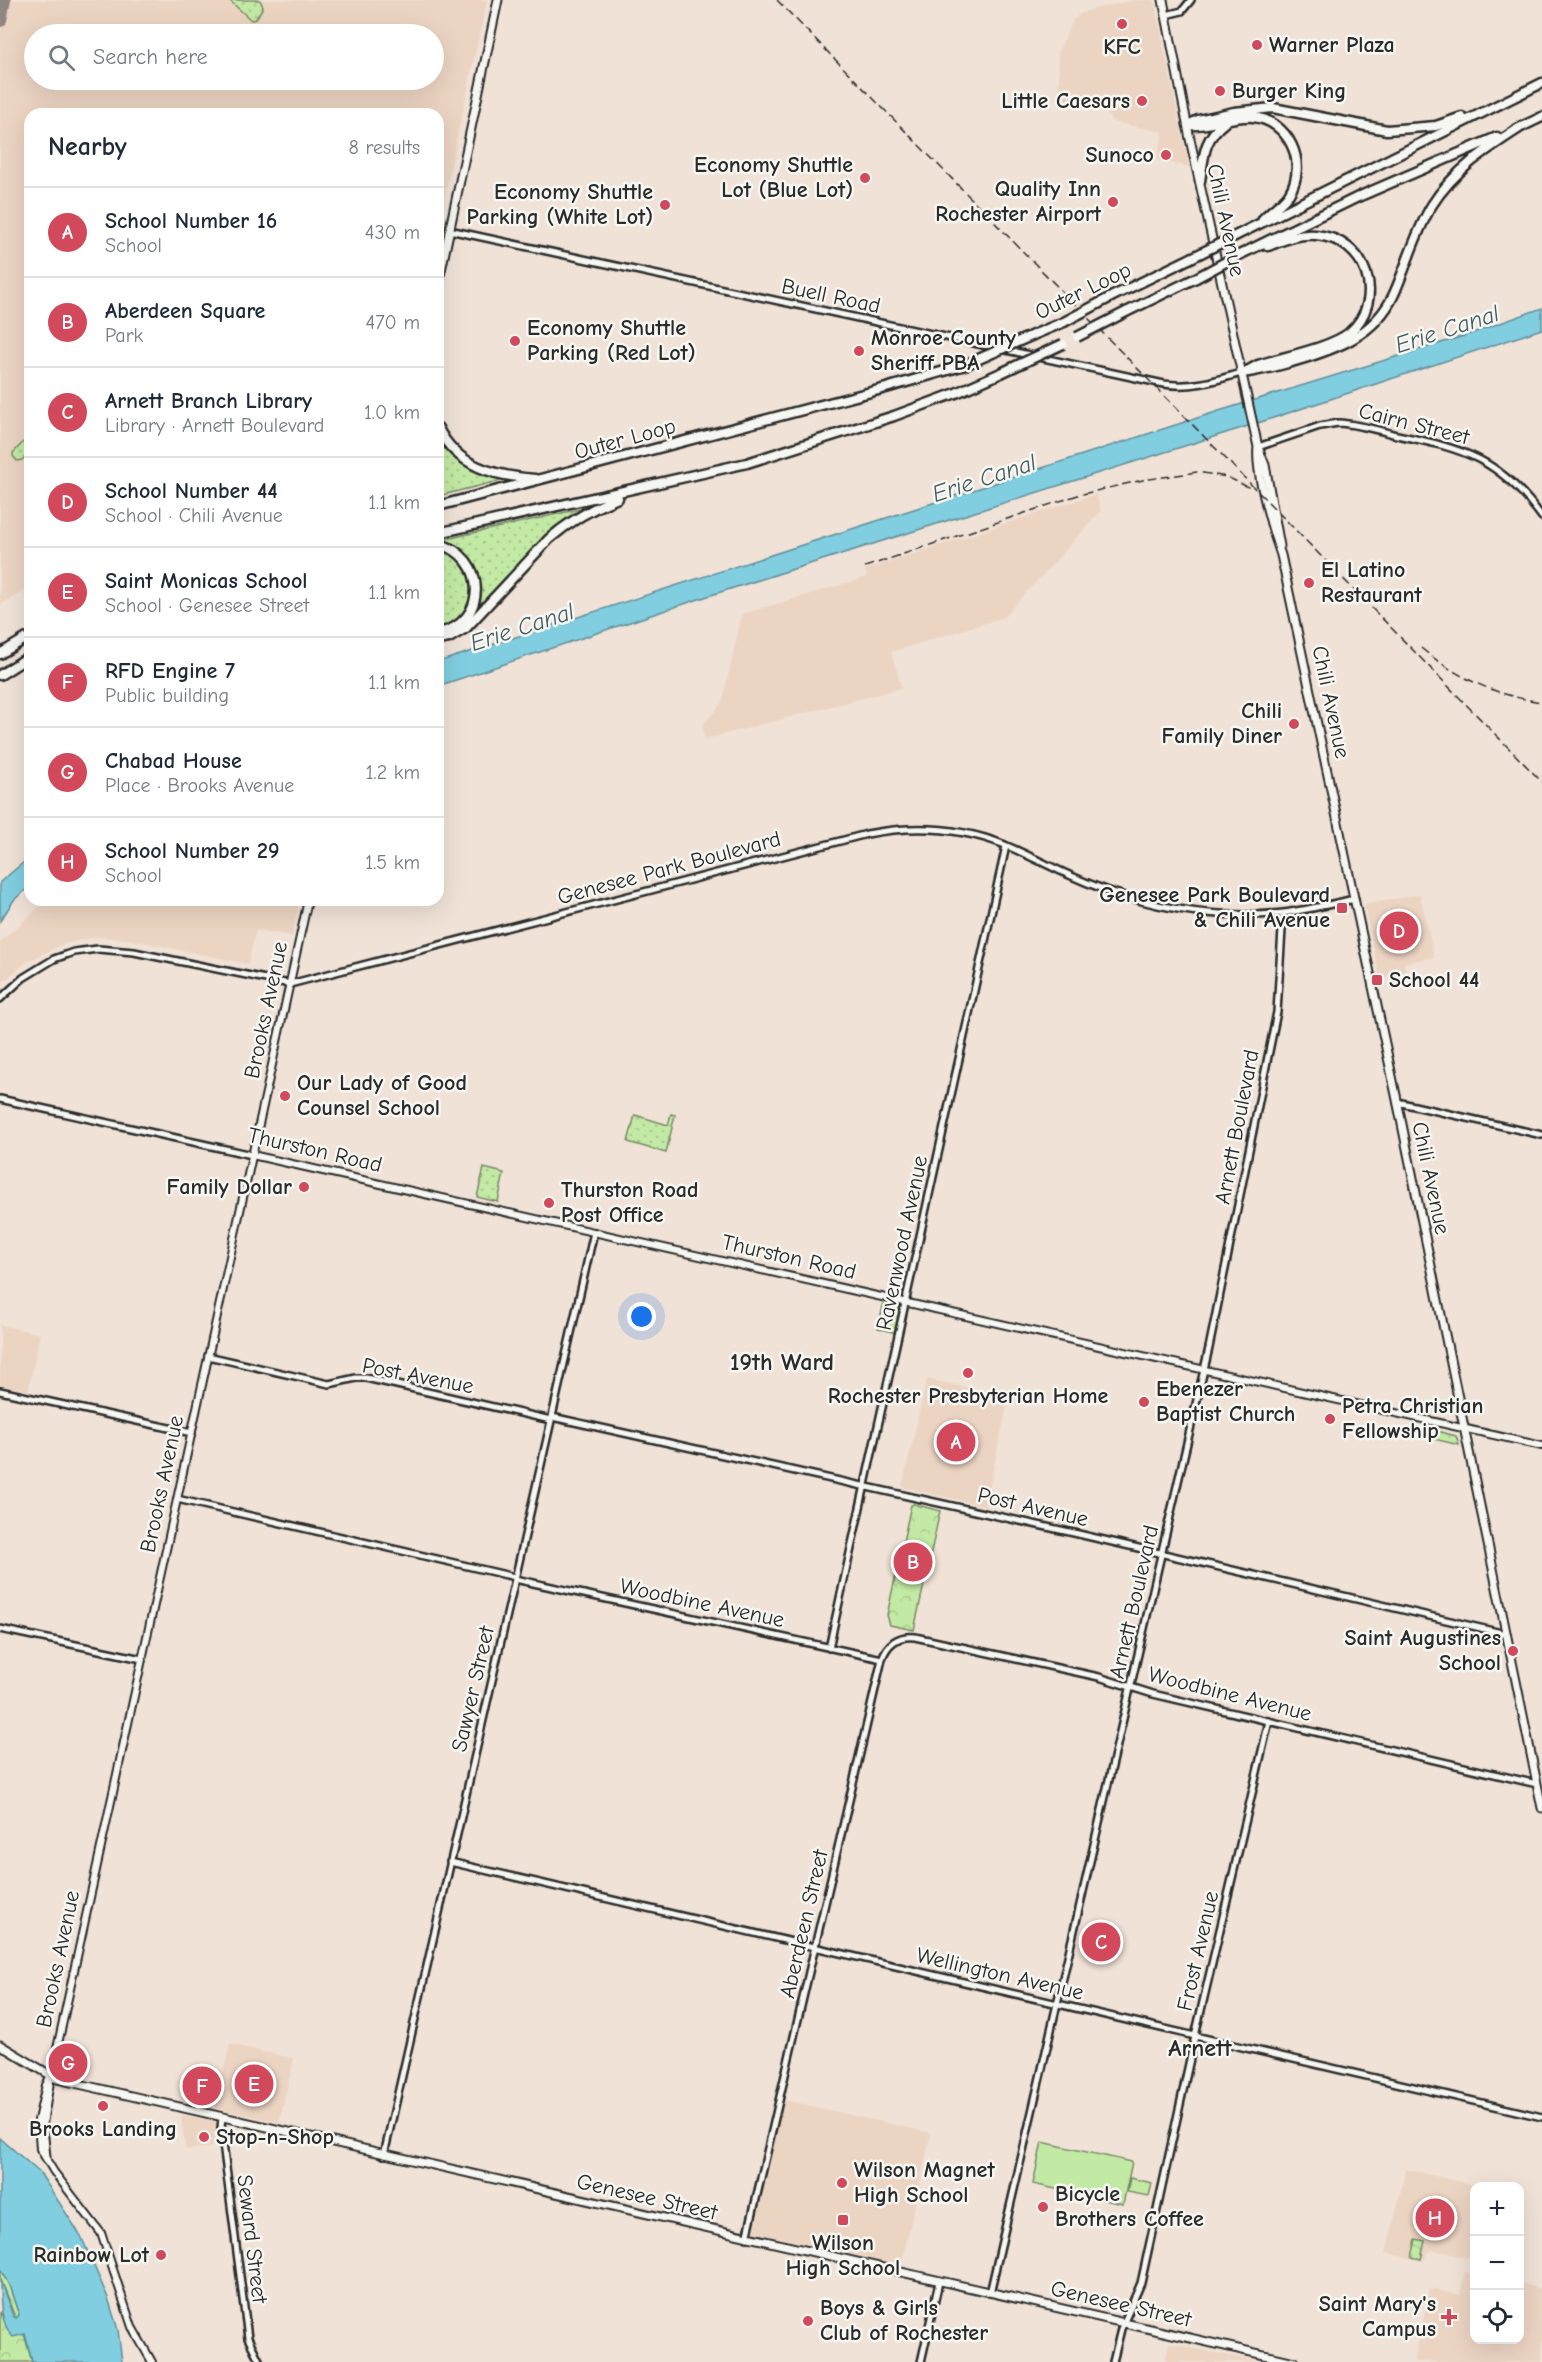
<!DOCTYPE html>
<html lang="en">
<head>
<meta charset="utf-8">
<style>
  body { margin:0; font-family:"Comic Neue",sans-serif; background:#f2f2f3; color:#1f2937 }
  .controls { position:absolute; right:18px; bottom:18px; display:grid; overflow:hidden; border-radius:12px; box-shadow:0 6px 24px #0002 }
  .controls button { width:54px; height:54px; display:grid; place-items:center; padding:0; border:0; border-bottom:2px solid #e0e1e3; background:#fff; color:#1f2937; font:30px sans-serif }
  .you { position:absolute; left:642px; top:1317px; width:21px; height:21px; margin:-15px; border:4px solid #fff; border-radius:50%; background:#1a73e8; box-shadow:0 0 0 9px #1a73e833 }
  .badge { display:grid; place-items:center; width:39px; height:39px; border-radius:50%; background:#d1495b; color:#fff; font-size:20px; font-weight:700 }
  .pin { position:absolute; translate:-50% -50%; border:3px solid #fff; box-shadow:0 2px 6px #0006 }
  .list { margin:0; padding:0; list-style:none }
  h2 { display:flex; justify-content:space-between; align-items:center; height:78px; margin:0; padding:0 24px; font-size:26px }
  h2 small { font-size:20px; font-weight:400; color:#747a83 }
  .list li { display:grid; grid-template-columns:39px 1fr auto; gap:18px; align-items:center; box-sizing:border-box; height:90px; padding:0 24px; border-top:2px solid #e0e1e3 }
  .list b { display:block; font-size:22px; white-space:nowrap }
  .list p { margin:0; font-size:20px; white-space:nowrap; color:#747a83 }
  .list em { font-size:20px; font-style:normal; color:#747a83 }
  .icon { flex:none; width:33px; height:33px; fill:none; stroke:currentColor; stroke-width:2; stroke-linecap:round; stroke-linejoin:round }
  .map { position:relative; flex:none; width:1542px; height:2362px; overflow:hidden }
  .search { position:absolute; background:#fff; box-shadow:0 6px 24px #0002; left:24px; top:24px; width:420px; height:66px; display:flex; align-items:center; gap:15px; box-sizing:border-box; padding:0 21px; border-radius:33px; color:#747a83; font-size:22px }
  .panel { position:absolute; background:#fff; box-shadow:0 6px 24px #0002; left:24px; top:108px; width:420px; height:798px; border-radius:18px }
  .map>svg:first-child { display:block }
  .built { fill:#ecd4c2; fill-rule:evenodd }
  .grass { fill:url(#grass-dots); stroke:#778a68; stroke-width:1.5 }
  .park { fill:url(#park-crowns); stroke:#778a68; stroke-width:1.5 }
  .pitch { fill:#c3eaa4; stroke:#778a68; stroke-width:1.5 }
  .water { fill:#81cee0; stroke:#5f8d98; stroke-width:1.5 }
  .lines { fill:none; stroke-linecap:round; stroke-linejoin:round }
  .taxiway { stroke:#8e8680; stroke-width:14 }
  .tertiary-casing { stroke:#2b2b2b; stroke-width:10 }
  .secondary-casing { stroke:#2b2b2b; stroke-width:10 }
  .primary-casing { stroke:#2b2b2b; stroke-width:11 }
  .motorway-casing { stroke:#2b2b2b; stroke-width:13 }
  .tertiary { stroke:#f6f6f2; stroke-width:5 }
  .secondary { stroke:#f6f6f2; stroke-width:6 }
  .primary { stroke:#f6f6f2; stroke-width:7 }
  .motorway { stroke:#f6f6f2; stroke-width:8 }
  .rail { stroke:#2b2b2b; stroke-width:1.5; stroke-dasharray:9 4.5; stroke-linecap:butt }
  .motorway-bridge-casing { stroke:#2b2b2b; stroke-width:13; stroke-linecap:butt }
  .motorway-bridge { stroke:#f6f6f2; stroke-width:8 }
  .poi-dot { fill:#d1495b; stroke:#f6f6f2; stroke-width:2 }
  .labels { text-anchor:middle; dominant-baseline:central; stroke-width:5; stroke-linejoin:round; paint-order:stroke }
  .poi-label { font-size:22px; font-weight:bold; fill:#2b2b2b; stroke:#f6f6f2; text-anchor:start }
  .street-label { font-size:22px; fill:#2b2b2b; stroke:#f6f6f2 }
  .water-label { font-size:24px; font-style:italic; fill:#455c61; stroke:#f6f6f2 }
  .neighbourhood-label { font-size:24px; font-weight:bold; fill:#2b2b2b; stroke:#f6f6f2 }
</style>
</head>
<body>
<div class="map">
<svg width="1542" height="2362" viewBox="0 0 1542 2362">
  <defs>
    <pattern id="grass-dots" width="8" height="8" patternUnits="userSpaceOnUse" patternTransform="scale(1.5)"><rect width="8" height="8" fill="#c3eaa4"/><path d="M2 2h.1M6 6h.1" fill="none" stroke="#a8c98d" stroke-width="1.8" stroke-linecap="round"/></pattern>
    <pattern id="park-crowns" width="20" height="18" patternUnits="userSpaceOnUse" patternTransform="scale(1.5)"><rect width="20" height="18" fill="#c3eaa4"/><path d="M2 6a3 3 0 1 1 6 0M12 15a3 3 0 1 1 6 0" fill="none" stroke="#a8c98d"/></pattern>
  </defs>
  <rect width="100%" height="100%" fill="#f0e2d6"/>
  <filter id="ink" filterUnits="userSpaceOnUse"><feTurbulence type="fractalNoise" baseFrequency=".0167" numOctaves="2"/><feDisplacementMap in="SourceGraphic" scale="12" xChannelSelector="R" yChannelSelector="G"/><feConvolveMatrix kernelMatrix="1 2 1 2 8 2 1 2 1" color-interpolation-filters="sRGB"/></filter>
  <g filter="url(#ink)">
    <!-- built -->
    <path class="built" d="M 0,0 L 487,0 L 438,225 L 438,114 L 30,114 L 30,587 L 0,605 ZM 34,34 L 434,34 L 434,80 L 34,80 Z
      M 1135,0 L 1154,0 L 1189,167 L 1157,160 L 1163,132 L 1113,122 L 1105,111 L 1060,98 L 1058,53 L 1073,20 L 1080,14 L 1093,9 Z
      M 1096,494 L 1101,511 L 1004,617 L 891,652 L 902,688 L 705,739 L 702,726 L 722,703 L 742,614 L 867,577 L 865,570 Z
      M 1420,894 L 1434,957 L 1404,963 L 1406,973 L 1380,978 L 1364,905 Z
      M 47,900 L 300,900 L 292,936 L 256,930 L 248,964 L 128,939 L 97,937 L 63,944 L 28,961 L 0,984 L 0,942 Z
      M 0,1325 L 40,1334 L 28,1391 L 0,1385 Z
      M 927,1379 L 1009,1397 L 985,1506 L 902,1487 Z
      M 230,2044 L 294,2059 L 279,2122 L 215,2108 Z
      M 784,2100 L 931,2133 L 901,2266 L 754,2232 Z
      M 183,2115 L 216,2122 L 221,2146 L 186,2150 L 181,2118 Z
      M 1406,2169 L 1478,2186 L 1474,2186 L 1474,2259 L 1433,2250 L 1427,2253 L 1423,2261 L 1386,2253 Z
      M 1465,2272 L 1474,2274 L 1474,2340 L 1520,2340 L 1520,2284 L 1542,2289 L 1542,2362 L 1414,2362 L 1430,2289 L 1460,2295 Z
      M 1169,2343 L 1258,2362 L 1165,2362 Z"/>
    <!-- grass -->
    <path class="grass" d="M 229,0 L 260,0 L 263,7 L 256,19 L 251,20 Z
      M 438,432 L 475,469 L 498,478 L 499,481 L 438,496 Z
      M 30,435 L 30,452 L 22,460 L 17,461 L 13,456 L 13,453 Z
      M 589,507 L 557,527 L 478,609 L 475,608 C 482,581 477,550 445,543 L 446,539 Z
      M 438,548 C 484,556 483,617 438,629 Z
      M 671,1114 L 675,1115 L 666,1153 L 628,1142 L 635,1115 L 668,1125 Z
      M 484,1168 L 504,1173 L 498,1202 L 477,1197 Z
      M 1436,1431 L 1456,1436 L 1459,1445 L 1434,1439 Z"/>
    <!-- park -->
    <path class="park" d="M 887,1301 L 899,1304 L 902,1307 L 896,1333 L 878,1328 L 884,1302 Z
      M 914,1504 L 940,1511 L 914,1630 L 890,1625 L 887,1615 L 911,1505 Z
      M 1416,2239 L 1425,2241 L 1421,2259 L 1412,2257 Z
      M 0,2269 L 9,2285 L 19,2315 L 16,2319 L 0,2280 Z
      M 0,2312 L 13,2336 L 24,2334 L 32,2362 L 0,2362 Z"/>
    <!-- pitch -->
    <path class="pitch" d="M 1042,2142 L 1132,2162 L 1123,2204 L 1033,2184 Z
      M 1130,2178 L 1152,2183 L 1149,2196 L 1127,2192 Z"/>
    <!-- water -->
    <path class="water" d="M 1542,308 L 1542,329 L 1264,421 L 711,595 L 438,686 L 438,662 L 1219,411 L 1467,335 Z
      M 30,857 L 30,886 L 14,900 L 0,921 L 0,882 Z
      M 0,2138 L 40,2173 L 81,2236 L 108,2298 L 118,2330 L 122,2362 L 32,2362 L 25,2334 L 13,2337 C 0,2324 0,2298 0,2280 L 13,2316 L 16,2318 L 19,2315 L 9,2285 L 0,2269 Z"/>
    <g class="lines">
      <!-- taxiway -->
      <path class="taxiway" d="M 0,20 L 4,0"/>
      <!-- tertiary casing -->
      <g class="tertiary-casing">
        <path id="tertiary" d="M 1166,15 L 1182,11 L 1191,0
          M 449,230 L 1164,384 C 1192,388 1214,381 1241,373
          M 1258,447 L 1320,426 L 1338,423 C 1358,424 1378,430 1397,435 C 1465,449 1500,459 1542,517
          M 0,999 L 23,978 L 54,959 L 74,952 L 98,949 L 134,952 L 290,984 L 867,834 C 914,825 960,827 1005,845 C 1040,860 1072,879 1109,891 C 1164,910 1225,919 1283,913 C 1307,910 1331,904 1355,899
          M 0,1099 L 252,1155
          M 1397,1102 L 1542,1135
          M 208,1356 L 329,1384 L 356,1378 L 366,1378 L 551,1420
          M 0,1391 L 192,1433
          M 552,1417 L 1074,1533 L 1506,1634
          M 177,1499 L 515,1577
          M 515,1579 L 882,1659
          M 0,1629 L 142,1659
          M 829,1648 L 1006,846
          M 450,1862 L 1542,2117
          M 222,2117 L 221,2128 L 248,2338 L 260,2362
          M 384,2155 L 594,1232
          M 747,2238 L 882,1659 C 887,1644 898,1635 915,1637 L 1099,1677 L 1153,1694 L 1537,1784
          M 990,2293 L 1209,1348 L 1277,1012 L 1283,913
          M 921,2362 L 939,2282
          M 1113,2362 L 1121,2329 L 1141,2283 L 1195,2036 L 1269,1721"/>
      </g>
      <!-- secondary casing -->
      <g class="secondary-casing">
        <path id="secondary" d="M 252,1155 L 1542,1446
          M 50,2077 L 46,2085 L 38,2120 L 40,2149 L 54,2172 L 101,2233 L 132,2327 L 152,2362
          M 47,2161 L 43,2124 L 51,2076 L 308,900"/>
      </g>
      <!-- primary casing -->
      <g class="primary-casing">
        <path id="primary" d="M 1163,0 L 1190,139 L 1258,447 L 1265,465 L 1280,546
          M 438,285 L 498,0
          M 1258,447 C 1255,472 1272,530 1281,555 L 1396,1095 L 1542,1808
          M 0,2045 L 57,2079 L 1295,2362"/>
      </g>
      <!-- motorway casing -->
      <g class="motorway-casing">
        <path id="motorway" d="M 1188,125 L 1198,120 L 1234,112 L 1273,108 L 1387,130 L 1436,126 L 1462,117
          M 1189,125 C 1211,127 1231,115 1253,117 C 1288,120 1309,163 1289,194 C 1282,204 1271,210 1263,219
          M 1517,129 L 1542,117
          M 1200,181 C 1204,156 1203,139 1225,122
          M 1229,239 L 1542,83
          M 1233,258 L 1358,197 L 1497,137
          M 438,282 L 439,280
          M 1113,296 L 1191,258
          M 1126,312 L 1196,278
          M 1033,335 L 1064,322
          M 1247,371 L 1258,365 C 1282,357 1330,348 1349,333 C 1388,299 1366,239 1316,235 C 1299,233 1283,240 1268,246
          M 1241,373 C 1260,371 1277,366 1295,361 C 1335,349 1375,336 1394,294 C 1407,265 1415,233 1432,205 C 1454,170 1487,149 1521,127
          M 438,428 C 457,467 495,476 535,479
          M 438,506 L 886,388 L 965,365
          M 438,533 L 747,463 L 894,416 L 956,393 L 1001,373
          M 438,544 C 488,555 489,624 438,633
          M 438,640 L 449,638 L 466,628 L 549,539 C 570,521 592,508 618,498
          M 0,654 L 30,636
          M 0,675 L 30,656"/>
      </g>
      <!-- tertiary -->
      <use href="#tertiary" class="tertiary"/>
      <!-- secondary -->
      <use href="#secondary" class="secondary"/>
      <!-- primary -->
      <use href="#primary" class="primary"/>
      <!-- motorway -->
      <use href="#motorway" class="motorway"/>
      <!-- rail -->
      <path class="rail" d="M 777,0 L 1542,782
        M 865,567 L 1078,495 L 1143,480 L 1197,472 L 1227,477 L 1250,488
        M 1421,648 C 1456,677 1496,696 1542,702"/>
      <!-- motorway-bridge casing -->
      <g class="motorway-bridge-casing">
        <path id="motorway-bridge" d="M 1191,258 L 1229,239
          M 1196,278 L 1233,258
          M 1064,322 L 1113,296
          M 1077,337 L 1126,312
          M 965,365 L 1033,335
          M 1001,373 L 1063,344"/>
      </g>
      <!-- motorway-bridge -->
      <use href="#motorway-bridge" class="motorway-bridge"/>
    </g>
  </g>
  <!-- markers -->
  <g class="poi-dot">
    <circle cx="1122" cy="24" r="6"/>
    <circle cx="1257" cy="45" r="6"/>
    <circle cx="1220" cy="91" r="6"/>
    <circle cx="1142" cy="101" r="6"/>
    <circle cx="1166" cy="155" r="6"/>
    <circle cx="865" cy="178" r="6"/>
    <circle cx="1113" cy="202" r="6"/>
    <circle cx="665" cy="205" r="6"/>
    <circle cx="515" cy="341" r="6"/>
    <circle cx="859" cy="351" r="6"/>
    <circle cx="1309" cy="583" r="6"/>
    <circle cx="1294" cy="724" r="6"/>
    <rect x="1336" y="902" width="12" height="12" rx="3"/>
    <rect x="1371" y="974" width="12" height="12" rx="3"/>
    <circle cx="285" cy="1096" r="6"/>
    <circle cx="304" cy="1187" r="6"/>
    <circle cx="549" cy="1203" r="6"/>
    <circle cx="968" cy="1373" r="6"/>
    <circle cx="1144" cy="1402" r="6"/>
    <circle cx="1330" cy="1419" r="6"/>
    <circle cx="1513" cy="1651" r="6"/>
    <circle cx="103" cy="2106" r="6"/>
    <circle cx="204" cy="2137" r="6"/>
    <circle cx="842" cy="2183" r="6"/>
    <circle cx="1043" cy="2207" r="6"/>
    <rect x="837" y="2214" width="12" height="12" rx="3"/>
    <circle cx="161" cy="2255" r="6"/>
    <path d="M1446 2308h6v6h6v6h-6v6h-6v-6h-6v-6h6z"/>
    <circle cx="808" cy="2321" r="6"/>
  </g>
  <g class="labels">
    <!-- poi labels -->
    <g class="poi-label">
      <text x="1269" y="45">Warner Plaza</text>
      <text x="1122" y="47" text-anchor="middle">KFC</text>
      <text x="1232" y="91">Burger King</text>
      <text x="1130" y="101" text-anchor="end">Little Caesars</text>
      <text x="1154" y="155" text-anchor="end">Sunoco</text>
      <text x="853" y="165" text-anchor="end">Economy Shuttle<tspan x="853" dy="25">Lot (Blue Lot)</tspan></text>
      <text x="1101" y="189" text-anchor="end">Quality Inn<tspan x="1101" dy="25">Rochester Airport</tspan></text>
      <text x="653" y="192" text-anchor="end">Economy Shuttle<tspan x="653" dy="25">Parking (White Lot)</tspan></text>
      <text x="527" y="328">Economy Shuttle<tspan x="527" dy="25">Parking (Red Lot)</tspan></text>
      <text x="871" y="338">Monroe County<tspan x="871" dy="25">Sheriff PBA</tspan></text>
      <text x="1321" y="570">El Latino<tspan x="1321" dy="25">Restaurant</tspan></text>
      <text x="1282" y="711" text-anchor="end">Chili<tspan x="1282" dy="25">Family Diner</tspan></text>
      <text x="1330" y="895" text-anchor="end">Genesee Park Boulevard<tspan x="1330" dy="25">&amp; Chili Avenue</tspan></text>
      <text x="1389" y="980">School 44</text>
      <text x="297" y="1083">Our Lady of Good<tspan x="297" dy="25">Counsel School</tspan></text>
      <text x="292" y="1187" text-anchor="end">Family Dollar</text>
      <text x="561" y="1190">Thurston Road<tspan x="561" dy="25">Post Office</tspan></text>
      <text x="1156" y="1389">Ebenezer<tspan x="1156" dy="25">Baptist Church</tspan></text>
      <text x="968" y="1396" text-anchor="middle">Rochester Presbyterian Home</text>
      <text x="1342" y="1406">Petra Christian<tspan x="1342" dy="25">Fellowship</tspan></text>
      <text x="1501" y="1638" text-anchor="end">Saint Augustines<tspan x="1501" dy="25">School</tspan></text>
      <text x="103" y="2129" text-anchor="middle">Brooks Landing</text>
      <text x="216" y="2137">Stop-n-Shop</text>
      <text x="854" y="2170">Wilson Magnet<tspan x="854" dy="25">High School</tspan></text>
      <text x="1055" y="2194">Bicycle<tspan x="1055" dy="25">Brothers Coffee</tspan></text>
      <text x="843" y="2243" text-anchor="middle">Wilson<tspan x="843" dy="25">High School</tspan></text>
      <text x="149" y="2255" text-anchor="end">Rainbow Lot</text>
      <text x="1436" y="2304" text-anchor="end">Saint Mary's<tspan x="1436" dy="25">Campus</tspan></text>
      <text x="820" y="2308">Boys &amp; Girls<tspan x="820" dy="25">Club of Rochester</tspan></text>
    </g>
    <!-- street labels -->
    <g class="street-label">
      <text transform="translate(1226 220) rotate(78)">Chili Avenue</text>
      <text transform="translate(1083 291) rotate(-26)">Outer Loop</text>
      <text transform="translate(831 296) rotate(12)">Buell Road</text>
      <text transform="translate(1414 424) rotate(14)">Cairn Street</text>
      <text transform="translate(625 439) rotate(-15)">Outer Loop</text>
      <text transform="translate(1331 702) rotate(78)">Chili Avenue</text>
      <text transform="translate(669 868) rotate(-15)">Genesee Park Boulevard</text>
      <text transform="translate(266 1010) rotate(-78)">Brooks Avenue</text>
      <text transform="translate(1237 1127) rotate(-79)">Arnett Boulevard</text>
      <text transform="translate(315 1150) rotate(13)">Thurston Road</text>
      <text transform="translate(1431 1178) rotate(78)">Chili Avenue</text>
      <text transform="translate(902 1243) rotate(-78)">Ravenwood Avenue</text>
      <text transform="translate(789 1257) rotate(13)">Thurston Road</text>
      <text transform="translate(418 1376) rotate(11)">Post Avenue</text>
      <text transform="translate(162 1484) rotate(-78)">Brooks Avenue</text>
      <text transform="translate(1033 1507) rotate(13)">Post Avenue</text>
      <text transform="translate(1134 1602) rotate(-77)">Arnett Boulevard</text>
      <text transform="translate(702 1603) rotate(12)">Woodbine Avenue</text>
      <text transform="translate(473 1689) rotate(-77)">Sawyer Street</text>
      <text transform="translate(1230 1694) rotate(14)">Woodbine Avenue</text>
      <text transform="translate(804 1924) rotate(-77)">Aberdeen Street</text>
      <text transform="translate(1198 1951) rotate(-77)">Frost Avenue</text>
      <text transform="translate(58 1959) rotate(-78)">Brooks Avenue</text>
      <text transform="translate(1000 1974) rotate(13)">Wellington Avenue</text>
      <text transform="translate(647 2197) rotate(13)">Genesee Street</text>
      <text transform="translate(252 2239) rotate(83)">Seward Street</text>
      <text transform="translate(1121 2304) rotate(13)">Genesee Street</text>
    </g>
    <!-- water labels -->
    <g class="water-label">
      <text transform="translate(1447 329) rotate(-18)">Erie Canal</text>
      <text transform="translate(984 478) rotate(-18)">Erie Canal</text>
      <text transform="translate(522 627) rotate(-18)">Erie Canal</text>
    </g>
    <!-- neighbourhood labels -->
    <g class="neighbourhood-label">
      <text x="782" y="1362">19th Ward</text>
      <text x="1200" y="2048">Arnett</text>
    </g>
  </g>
</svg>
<div class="controls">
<button>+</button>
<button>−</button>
<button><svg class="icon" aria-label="locate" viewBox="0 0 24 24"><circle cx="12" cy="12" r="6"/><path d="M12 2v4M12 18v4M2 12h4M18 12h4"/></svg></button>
</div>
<div class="you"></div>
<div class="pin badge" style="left:956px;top:1442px">A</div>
<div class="pin badge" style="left:913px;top:1562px">B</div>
<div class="pin badge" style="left:1101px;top:1942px">C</div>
<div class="pin badge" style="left:1399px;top:931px">D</div>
<div class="pin badge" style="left:254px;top:2084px">E</div>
<div class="pin badge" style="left:202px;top:2086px">F</div>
<div class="pin badge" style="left:68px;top:2063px">G</div>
<div class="pin badge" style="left:1435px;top:2218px">H</div>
<div class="search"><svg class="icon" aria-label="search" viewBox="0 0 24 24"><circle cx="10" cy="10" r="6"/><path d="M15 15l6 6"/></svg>Search here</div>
<section class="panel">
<h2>Nearby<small>8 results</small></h2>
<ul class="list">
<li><span class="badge">A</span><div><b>School Number 16</b><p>School</p></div><em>430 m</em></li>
<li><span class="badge">B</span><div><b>Aberdeen Square</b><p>Park</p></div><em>470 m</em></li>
<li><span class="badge">C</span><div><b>Arnett Branch Library</b><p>Library · Arnett Boulevard</p></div><em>1.0 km</em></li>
<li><span class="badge">D</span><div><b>School Number 44</b><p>School · Chili Avenue</p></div><em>1.1 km</em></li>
<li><span class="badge">E</span><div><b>Saint Monicas School</b><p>School · Genesee Street</p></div><em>1.1 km</em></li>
<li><span class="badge">F</span><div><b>RFD Engine 7</b><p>Public building</p></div><em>1.1 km</em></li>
<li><span class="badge">G</span><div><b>Chabad House</b><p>Place · Brooks Avenue</p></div><em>1.2 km</em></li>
<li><span class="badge">H</span><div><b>School Number 29</b><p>School</p></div><em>1.5 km</em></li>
</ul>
</section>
</div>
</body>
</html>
